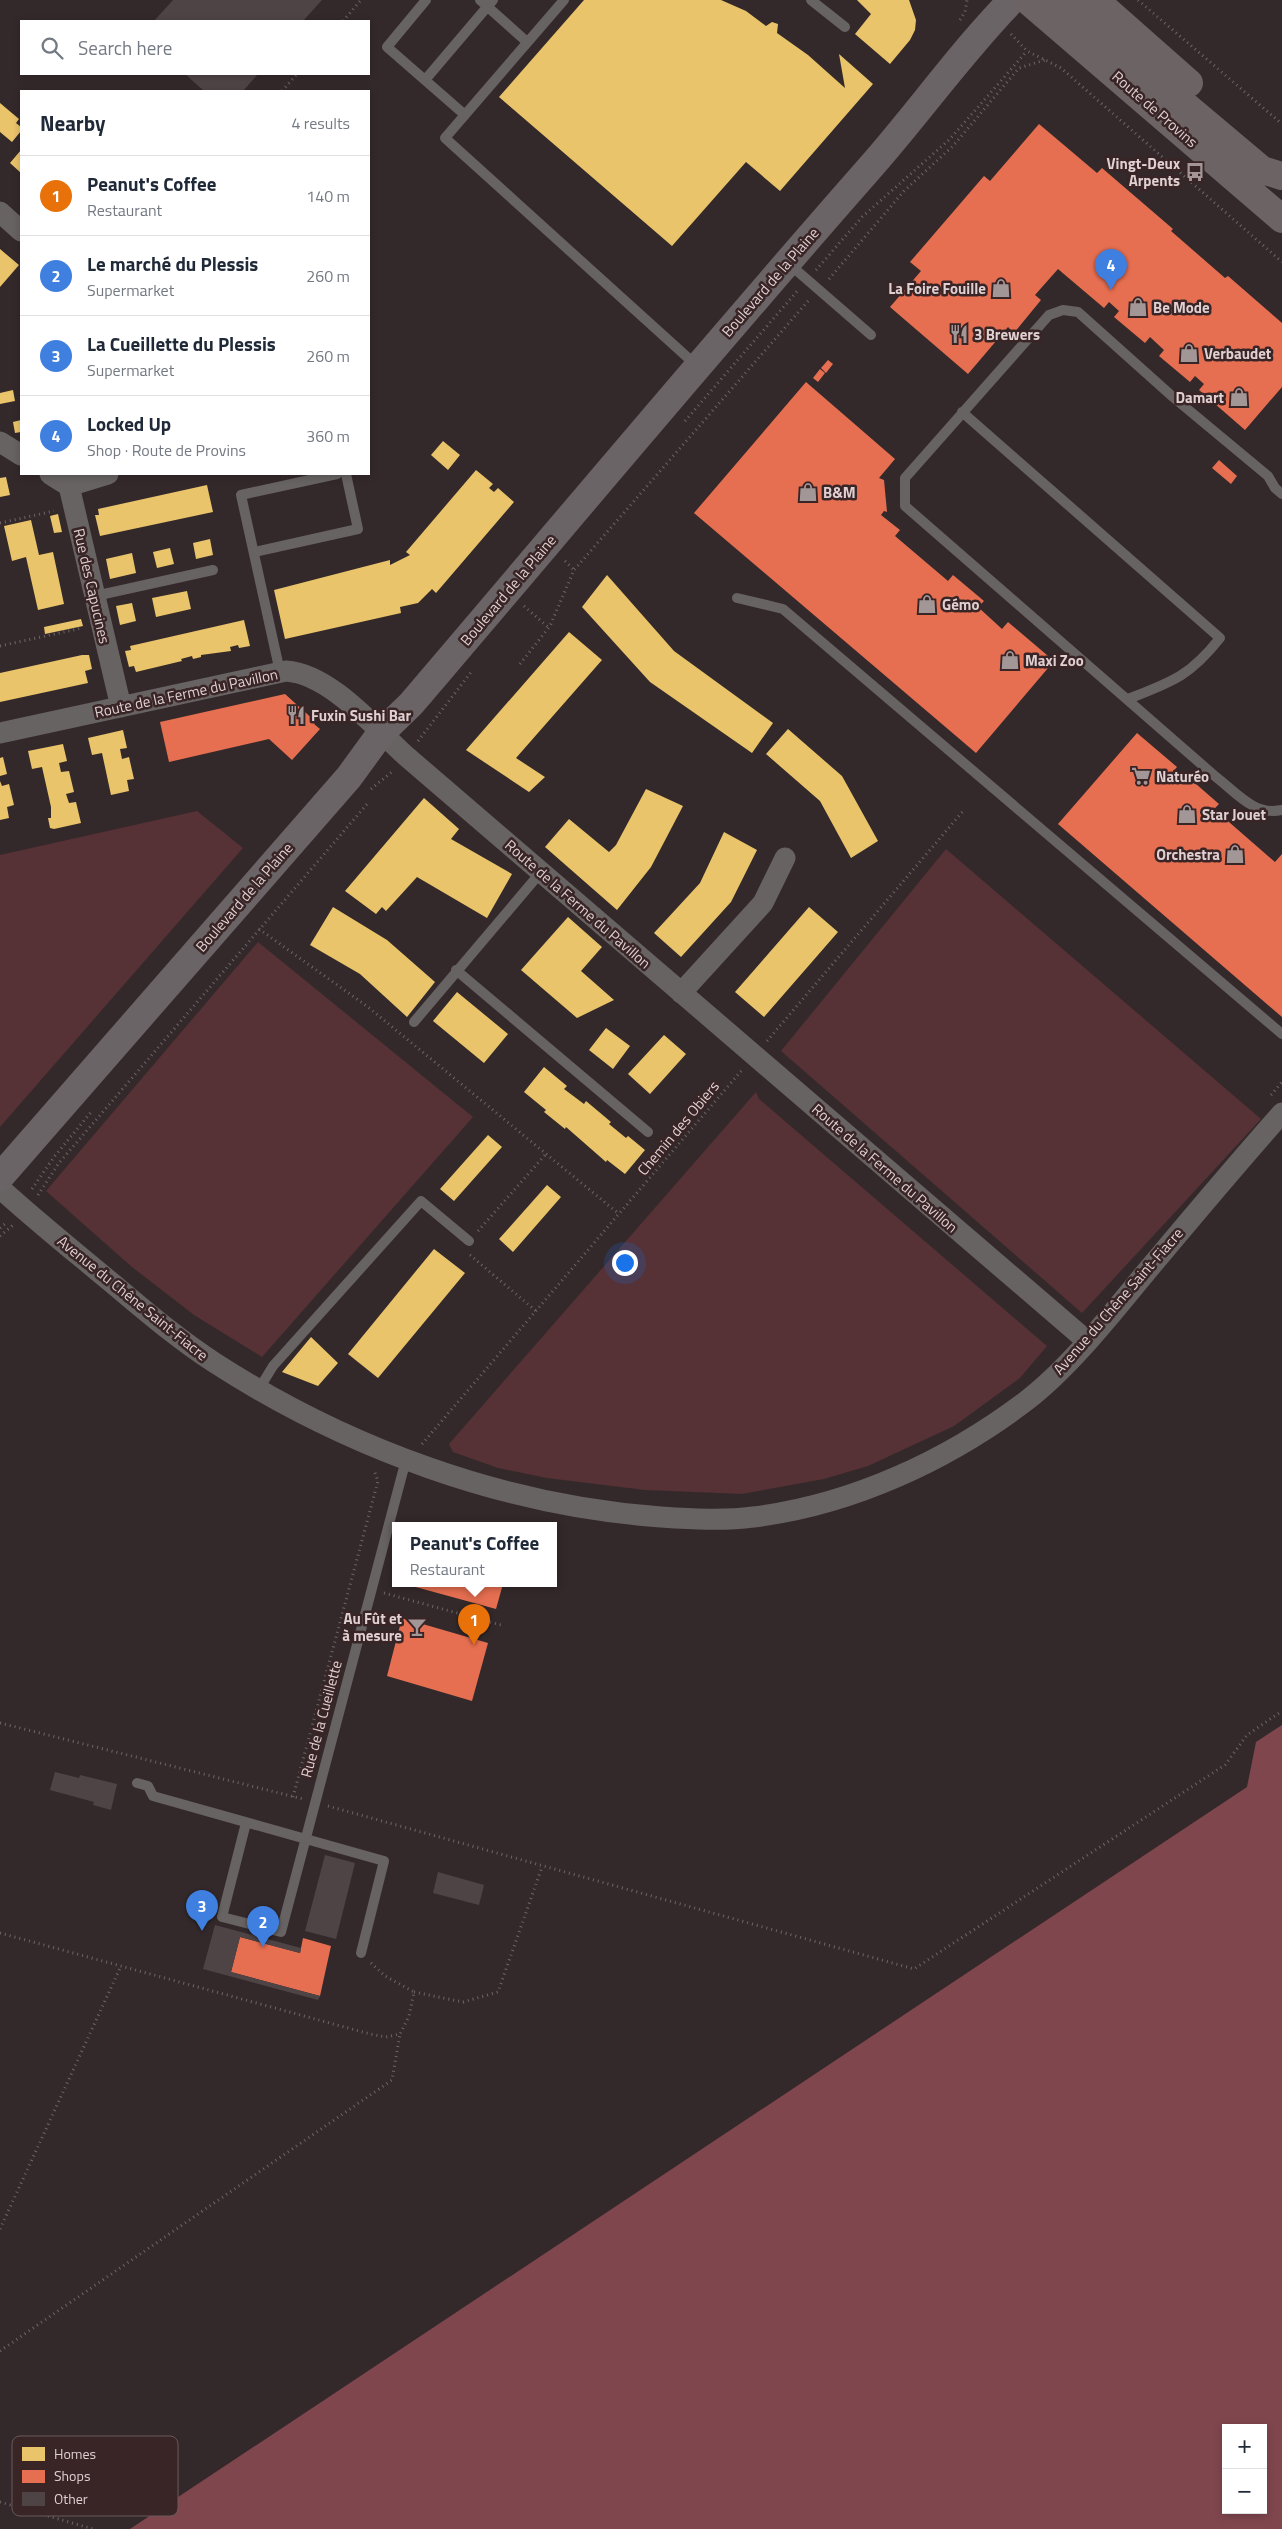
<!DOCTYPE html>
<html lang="en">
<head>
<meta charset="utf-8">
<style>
  body { margin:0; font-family:"Titillium Web",sans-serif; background:#f6f6f7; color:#1f2937 }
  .controls { position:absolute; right:15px; bottom:15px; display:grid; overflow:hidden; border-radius:0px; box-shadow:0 2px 8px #0003 }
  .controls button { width:45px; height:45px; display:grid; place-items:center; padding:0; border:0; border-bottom:1px solid #e0e1e3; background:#fff; color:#1f2937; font:25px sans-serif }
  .you { position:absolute; left:624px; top:1262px; width:18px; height:18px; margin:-12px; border:4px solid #fff; border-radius:50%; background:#1a73e8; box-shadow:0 0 0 8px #1a73e833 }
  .badge { display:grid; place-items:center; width:32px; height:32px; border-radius:50%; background:#5a5a62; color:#fff; font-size:16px; font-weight:700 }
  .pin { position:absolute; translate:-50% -41px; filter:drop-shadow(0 1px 2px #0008) }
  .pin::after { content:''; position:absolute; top:26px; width:18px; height:15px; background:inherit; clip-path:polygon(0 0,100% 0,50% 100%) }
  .popup { position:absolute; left:392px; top:1522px; width:165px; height:65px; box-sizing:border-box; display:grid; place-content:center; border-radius:0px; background:#fff; filter:drop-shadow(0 1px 4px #0005); font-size:16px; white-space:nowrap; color:#747a83 }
  .popup b { font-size:19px; color:#1f2937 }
  .popup::after { content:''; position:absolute; left:50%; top:100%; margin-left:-10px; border:10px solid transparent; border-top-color:#fff }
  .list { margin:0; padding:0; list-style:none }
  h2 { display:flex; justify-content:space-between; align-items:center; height:65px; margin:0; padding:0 20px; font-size:21px }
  h2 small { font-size:16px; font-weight:400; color:#747a83 }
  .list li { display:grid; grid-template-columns:32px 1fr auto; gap:15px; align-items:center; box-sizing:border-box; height:80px; padding:0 20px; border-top:1px solid #e0e1e3 }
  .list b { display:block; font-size:19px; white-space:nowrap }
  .list p { margin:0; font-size:16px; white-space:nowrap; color:#747a83 }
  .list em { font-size:16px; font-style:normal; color:#747a83 }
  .icon { flex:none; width:28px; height:28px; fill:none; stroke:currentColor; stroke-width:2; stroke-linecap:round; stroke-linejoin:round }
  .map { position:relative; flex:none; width:1282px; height:2529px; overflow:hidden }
  .search { position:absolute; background:#fff; box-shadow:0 2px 8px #0003; left:20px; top:20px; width:350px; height:55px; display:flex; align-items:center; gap:12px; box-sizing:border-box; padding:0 18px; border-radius:0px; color:#747a83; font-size:19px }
  .panel { position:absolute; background:#fff; box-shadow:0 2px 8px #0003; left:20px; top:90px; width:350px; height:385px; border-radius:0px }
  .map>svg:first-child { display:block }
  .green { fill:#563135 }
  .forest { fill:#80464e; fill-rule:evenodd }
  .homes { fill:#e9c46a }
  .shops { fill:#e76f51 }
  .building { fill:#4f4445 }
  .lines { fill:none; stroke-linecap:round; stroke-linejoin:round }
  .path { stroke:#6c6666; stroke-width:3; stroke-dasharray:1 4; stroke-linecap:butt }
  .service { stroke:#686363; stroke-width:10 }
  .minor { stroke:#686363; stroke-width:21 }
  .secondary { stroke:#6b6466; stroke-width:28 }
  .primary { stroke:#6b6364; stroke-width:28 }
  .labels { text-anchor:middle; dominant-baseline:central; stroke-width:5; stroke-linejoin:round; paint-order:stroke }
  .street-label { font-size:15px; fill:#dfd0d1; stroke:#392426 }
  .poi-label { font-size:15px; font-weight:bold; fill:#dfd0d1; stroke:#392426; text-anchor:start }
  .key { fill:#392426; stroke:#6b5859; stroke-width:1 }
  .key-label { font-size:14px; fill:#dfd0d1 }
</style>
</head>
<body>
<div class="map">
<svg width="1282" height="2529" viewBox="0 0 1282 2529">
  <rect width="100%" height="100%" fill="#34292a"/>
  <!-- green -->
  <path class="green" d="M 197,811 L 243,848 L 0,1127 L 0,855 Z
    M 946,849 L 1261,1119 L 1082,1313 L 781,1051 Z
    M 258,942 L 473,1117 L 262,1357 L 194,1315 L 132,1267 L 46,1191 Z
    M 756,1092 L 759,1099 L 1047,1346 L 1020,1378 L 954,1426 L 868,1466 L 824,1479 L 742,1494 L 645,1490 L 547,1478 L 498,1468 L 453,1452 L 449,1444 Z"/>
  <!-- forest -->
  <path class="forest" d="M 1282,1725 L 1282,2529 L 130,2529 L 1247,1787 L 1256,1742 ZM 1226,2428 L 1263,2428 L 1263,2510 L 1226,2510 Z"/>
  <!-- homes -->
  <path class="homes" d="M 584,0 L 721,0 L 746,11 L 766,26 L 772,22 L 778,24 L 777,33 L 808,55 L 845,88 L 839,54 L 873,84 L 780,191 L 746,162 L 672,246 L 499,97 Z
    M 857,0 L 909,0 L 916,20 L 915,30 L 910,40 L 890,64 L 855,34 L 871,14 Z
    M 0,103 L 19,119 L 16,123 L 21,127 L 21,131 L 12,142 L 0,132 Z
    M 21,150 L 21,173 L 10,163 Z
    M 0,249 L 19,265 L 0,287 Z
    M 13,390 L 15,401 L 0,404 L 0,393 Z
    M 21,420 L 21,432 L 15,433 L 13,422 Z
    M 443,441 L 460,455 L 448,470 L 431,455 Z
    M 476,470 L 493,484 L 489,488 L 494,492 L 498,488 L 514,502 L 436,593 L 432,589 L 418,603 L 400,607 L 401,613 L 285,639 L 274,590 L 390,560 L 390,565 L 410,555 L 406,552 Z
    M 6,477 L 10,495 L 0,497 L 0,478 Z
    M 207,485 L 213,512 L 100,536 L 95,515 L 99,515 L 98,509 Z
    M 58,514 L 62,532 L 54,533 L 50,516 Z
    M 31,520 L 39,555 L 53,552 L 64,604 L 38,610 L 26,557 L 12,561 L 4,526 Z
    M 210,539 L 213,555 L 196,559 L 193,543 Z
    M 170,548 L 174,564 L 157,568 L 153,552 Z
    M 132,553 L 136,573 L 110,579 L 106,559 Z
    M 607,575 L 674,651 L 773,723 L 752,753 L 650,682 L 582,607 Z
    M 187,591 L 191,609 L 156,617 L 152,598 Z
    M 132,603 L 136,621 L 120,625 L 116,606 Z
    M 81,619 L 83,626 L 45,634 L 44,627 Z
    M 244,620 L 250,646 L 239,648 L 238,645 L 230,647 L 231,651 L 201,655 L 201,657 L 193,659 L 192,656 L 181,659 L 182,661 L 136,672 L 134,666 L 129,667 L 125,651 L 131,650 L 130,646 Z
    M 569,632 L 602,660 L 516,758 L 545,777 L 529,792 L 466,750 Z
    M 82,655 L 89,655 L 92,669 L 85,671 L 88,683 L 0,702 L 0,673 Z
    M 788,729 L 842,776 L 878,841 L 851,858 L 820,801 L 766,754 Z
    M 123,730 L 127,748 L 120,749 L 122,759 L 129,757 L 134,779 L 127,780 L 129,791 L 111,795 L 102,753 L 92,755 L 88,738 Z
    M 63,744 L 67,761 L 59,763 L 61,772 L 69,771 L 74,792 L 66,794 L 69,803 L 76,802 L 81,823 L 54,829 L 50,828 L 48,818 L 51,818 L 51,807 L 42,767 L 32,769 L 28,751 Z
    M 3,757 L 7,774 L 0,776 L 0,758 Z
    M 0,781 L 2,786 L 9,784 L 14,805 L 7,807 L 9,818 L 0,820 Z
    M 646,789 L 683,806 L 651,867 L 617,910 L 545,847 L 569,819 L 609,852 L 616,845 Z
    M 424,798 L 459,829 L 451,839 L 512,874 L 487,918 L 417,877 L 386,911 L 382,907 L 376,914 L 345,891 Z
    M 724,832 L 757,850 L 731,902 L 681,957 L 654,933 L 700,883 Z
    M 333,907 L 387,940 L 435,982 L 407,1017 L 360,974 L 310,945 Z
    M 809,907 L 838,932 L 764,1017 L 735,992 Z
    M 568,917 L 602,947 L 581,971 L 614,1000 L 577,1018 L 521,970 Z
    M 457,992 L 508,1034 L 484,1063 L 433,1021 Z
    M 606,1028 L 630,1046 L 613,1069 L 589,1050 Z
    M 664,1035 L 686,1054 L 650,1094 L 628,1074 Z
    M 544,1067 L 567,1086 L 564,1089 L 584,1104 L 586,1101 L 611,1122 L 609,1124 L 626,1138 L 628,1136 L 645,1150 L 625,1174 L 607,1160 L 606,1162 L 566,1127 L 565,1129 L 544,1112 L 546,1110 L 524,1092 Z
    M 488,1135 L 502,1147 L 454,1201 L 440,1189 Z
    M 547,1185 L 561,1197 L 513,1252 L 499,1239 Z
    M 434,1249 L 465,1273 L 378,1378 L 348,1354 Z
    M 311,1337 L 338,1363 L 318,1386 L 282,1372 Z"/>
  <!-- shops -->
  <path class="shops" d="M 1039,124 L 1097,173 L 1102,168 L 1173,229 L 1171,231 L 1225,278 L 1228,276 L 1282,323 L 1282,387 L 1245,430 L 1199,390 L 1204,384 L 1195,376 L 1190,382 L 1159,356 L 1164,350 L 1150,337 L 1145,343 L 1114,317 L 1119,311 L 1109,302 L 1104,308 L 1058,269 L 1035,295 L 1041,300 L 1014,333 L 1008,327 L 968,374 L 890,307 L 921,271 L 910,262 L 984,176 L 990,181 Z
    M 828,360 L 833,364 L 826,373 L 821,368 Z
    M 820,369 L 825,373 L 818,382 L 813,378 Z
    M 806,382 L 895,459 L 879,478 L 884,480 L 887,512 L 884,511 L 881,515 L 900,530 L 895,536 L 948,581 L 953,575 L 984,601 L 978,607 L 1002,629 L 1008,622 L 1054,661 L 976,753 L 694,513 Z
    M 1219,460 L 1237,476 L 1231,484 L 1212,468 Z
    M 285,694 L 316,722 L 314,724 L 320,729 L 292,760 L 269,739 L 169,762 L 160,722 Z
    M 1137,733 L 1177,767 L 1171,774 L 1183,783 L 1188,777 L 1219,804 L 1214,809 L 1275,862 L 1282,854 L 1282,1017 L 1058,824 Z
    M 413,1584 L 503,1584 L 496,1609 L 412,1586 Z
    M 402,1618 L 488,1643 L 472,1701 L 387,1676 Z
    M 240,1937 L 300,1953 L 303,1938 L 331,1946 L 320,1996 L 231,1972 Z"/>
  <!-- building -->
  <path class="building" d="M 173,0 L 322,0 L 303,21 L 154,21 Z
    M 185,74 L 258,74 L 243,91 L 204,91 Z
    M 55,1772 L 79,1778 L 80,1775 L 117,1784 L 111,1810 L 93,1805 L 94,1802 L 50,1790 Z
    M 325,1855 L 355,1863 L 336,1939 L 305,1931 Z
    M 438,1872 L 484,1885 L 479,1905 L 433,1893 Z
    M 215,1925 L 301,1948 L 300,1953 L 240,1937 L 231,1972 L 320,1996 L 318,2000 L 203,1969 Z"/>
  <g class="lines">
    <!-- path -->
    <path class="path" d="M 1138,0 L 1282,124
      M 960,20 L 965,12 L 967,0
      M 343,21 L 361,0
      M 1011,34 L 1027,51 L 1061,68 L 1282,262
      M 282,91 L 297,74
      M 816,270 L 862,217 L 950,139 L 1027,51
      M 829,279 L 904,191 L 953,146 L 1019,68 L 1045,60
      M 685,421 L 799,289
      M 0,523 L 54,511
      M 565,561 L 574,570
      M 524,606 L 549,628
      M 0,646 L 82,628
      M 520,664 L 550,626 L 574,570 L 809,300
      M 418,741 L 472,671
      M 371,789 L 393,771
      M 259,929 L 368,1007 L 619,1214
      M 767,1041 L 964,810
      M 1271,1095 L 1282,1082
      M 32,1189 L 54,1157 L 92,1111
      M 38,1195 L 59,1163 L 368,803
      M 0,1228 L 7,1222
      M 478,1231 L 546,1154
      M 0,1236 L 13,1225
      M 470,1255 L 536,1311
      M 422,1444 L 742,1070
      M 384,1593 L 501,1625
      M 0,1723 L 303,1799
      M 293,1797 L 378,1481 L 374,1470
      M 328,1806 L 914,1969 L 1225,1765 L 1247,1735 L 1282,1711
      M 0,1933 L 370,2034 L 386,2037 L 400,2034 L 409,2016 L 414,1992 L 385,1976 L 370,1962
      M 414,1992 L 463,2002 L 498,1992 L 542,1867
      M 0,2229 L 121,1966
      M 0,2351 L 392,2080 L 400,2034
      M 0,2502 L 93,2529"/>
    <!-- service -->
    <path class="service" d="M 426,0 L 387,47 L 465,115
      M 480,0 L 527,42
      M 564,0 L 445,138 L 697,366
      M 811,0 L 845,27
      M 425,80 L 493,0
      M 788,263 L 871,335
      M 962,412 L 1220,638 C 1190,676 1172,682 1128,699
      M 1282,494 L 1275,488 L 1268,476 L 1173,397 L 1078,312 L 1063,310 L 1049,315 L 905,478 L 905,506 L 1216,777 C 1237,793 1254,816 1282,810
      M 254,552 L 358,529 L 346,474
      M 95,596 L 213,570
      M 737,598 L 783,609 L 1282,1034
      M 280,672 L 241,495 L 337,474
      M 456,970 L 648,1132
      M 414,1022 L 541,872
      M 259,1389 L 273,1366 L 421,1201 L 469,1241
      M 137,1783 L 148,1786 L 153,1796 L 384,1861 L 361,1953
      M 246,1823 L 222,1917 L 281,1932 L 403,1471 L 409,1459"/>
    <!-- minor -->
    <path class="minor" d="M 0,212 L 21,231
      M 0,442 L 21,455
      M 50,474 L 69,486 L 121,707
      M 69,486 L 108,474
      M 0,733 L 286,671 C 330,674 374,727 406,756 L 1087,1341
      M 681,993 L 763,903 L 785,858
      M 0,1188 C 34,1219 70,1248 106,1278 C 141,1307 176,1338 215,1363 C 347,1448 504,1506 661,1517 C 691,1519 724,1521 753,1517 C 852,1505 948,1460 1026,1401 C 1068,1369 1109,1317 1142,1277 C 1188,1222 1234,1167 1282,1113"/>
    <!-- secondary -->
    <path class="secondary" d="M 0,1177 L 349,777 L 381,733 L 411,704 C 563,526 713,346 868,170 C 917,115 961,52 1012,0"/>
    <!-- primary -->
    <path class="primary" d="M 1027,0 L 1282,219
      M 1060,0 L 1262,170 L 1282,176
      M 1095,0 L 1189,83"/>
  </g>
  <!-- icons -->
  <defs>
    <g id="bus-bare" transform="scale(1.5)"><path d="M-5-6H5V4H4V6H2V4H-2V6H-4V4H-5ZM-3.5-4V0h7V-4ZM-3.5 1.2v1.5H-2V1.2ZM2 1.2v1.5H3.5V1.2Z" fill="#a39697" stroke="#392426" stroke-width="2.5" paint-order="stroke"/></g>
    <g id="shop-bare" transform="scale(1.5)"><path d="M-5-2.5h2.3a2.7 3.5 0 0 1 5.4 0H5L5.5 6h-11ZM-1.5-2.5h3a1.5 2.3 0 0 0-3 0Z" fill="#a39697" stroke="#392426" stroke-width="2.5" paint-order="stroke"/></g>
    <g id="restaurant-bare" transform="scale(1.5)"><path d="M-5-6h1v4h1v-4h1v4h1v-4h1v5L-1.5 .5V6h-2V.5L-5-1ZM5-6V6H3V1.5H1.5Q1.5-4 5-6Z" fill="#a39697" stroke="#392426" stroke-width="2.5" paint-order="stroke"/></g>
    <g id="supermarket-bare" transform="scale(1.5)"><path d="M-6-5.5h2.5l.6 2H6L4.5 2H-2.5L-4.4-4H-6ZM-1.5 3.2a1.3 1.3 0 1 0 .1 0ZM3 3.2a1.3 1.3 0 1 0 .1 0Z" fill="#a39697" stroke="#392426" stroke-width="2.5" paint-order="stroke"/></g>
    <g id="bar-bare" transform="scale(1.5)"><path d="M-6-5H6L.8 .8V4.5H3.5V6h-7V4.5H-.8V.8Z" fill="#a39697" stroke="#392426" stroke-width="2.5" paint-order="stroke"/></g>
  </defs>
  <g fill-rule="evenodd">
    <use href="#bus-bare" x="1195" y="172"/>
    <use href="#shop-bare" x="1001" y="288"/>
    <use href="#shop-bare" x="1138" y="307"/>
    <use href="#restaurant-bare" x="959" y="334"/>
    <use href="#shop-bare" x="1189" y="353"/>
    <use href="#shop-bare" x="1239" y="397"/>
    <use href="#shop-bare" x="808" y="492"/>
    <use href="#shop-bare" x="927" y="604"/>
    <use href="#shop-bare" x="1010" y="660"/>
    <use href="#restaurant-bare" x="296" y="715"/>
    <use href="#supermarket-bare" x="1141" y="776"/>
    <use href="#shop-bare" x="1187" y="814"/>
    <use href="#shop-bare" x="1235" y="854"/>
    <use href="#bar-bare" x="417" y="1627"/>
  </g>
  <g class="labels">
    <!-- street labels -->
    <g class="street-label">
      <text transform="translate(1155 109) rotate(41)">Route de Provins</text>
      <text transform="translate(770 282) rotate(-49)">Boulevard de la Plaine</text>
      <text transform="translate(92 586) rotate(77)">Rue des Capucines</text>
      <text transform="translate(508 590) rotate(-50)">Boulevard de la Plaine</text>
      <text transform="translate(186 693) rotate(-12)">Route de la Ferme du Pavillon</text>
      <text transform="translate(244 897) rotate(-49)">Boulevard de la Plaine</text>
      <text transform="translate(578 904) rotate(41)">Route de la Ferme du Pavillon</text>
      <text transform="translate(678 1128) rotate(-50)">Chemin des Obiers</text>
      <text transform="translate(885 1168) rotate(41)">Route de la Ferme du Pavillon</text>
      <text transform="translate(133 1298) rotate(39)">Avenue du Chêne Saint-Fiacre</text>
      <text transform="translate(1118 1301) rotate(-49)">Avenue du Chêne Saint-Fiacre</text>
      <text transform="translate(321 1719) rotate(-75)">Rue de la Cueillette</text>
    </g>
    <!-- poi labels -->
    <g class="poi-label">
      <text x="1180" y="163" text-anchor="end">Vingt-Deux<tspan x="1180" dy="17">Arpents</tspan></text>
      <text x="986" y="288" text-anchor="end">La Foire Fouille</text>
      <text x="1153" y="307">Be Mode</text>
      <text x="974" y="334">3 Brewers</text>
      <text x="1204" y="353">Verbaudet</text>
      <text x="1224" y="397" text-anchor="end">Damart</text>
      <text x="823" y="492">B&amp;M</text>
      <text x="942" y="604">Gémo</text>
      <text x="1025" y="660">Maxi Zoo</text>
      <text x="311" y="715">Fuxin Sushi Bar</text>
      <text x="1156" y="776">Naturéo</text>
      <text x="1202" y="814">Star Jouet</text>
      <text x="1220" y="854" text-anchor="end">Orchestra</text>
      <text x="402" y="1618" text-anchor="end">Au Fût et<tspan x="402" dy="17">à mesure</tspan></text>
    </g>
  </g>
  <!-- legend -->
  <rect x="12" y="2436" width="166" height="80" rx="8" class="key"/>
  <rect x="22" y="2447" width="23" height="14" fill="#e9c46a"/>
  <rect x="22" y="2470" width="23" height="13" fill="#e76f51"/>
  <rect x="22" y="2492" width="23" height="14" fill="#4f4445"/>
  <g class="key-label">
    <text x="54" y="2459">Homes</text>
    <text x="54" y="2481">Shops</text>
    <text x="54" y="2504">Other</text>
  </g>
</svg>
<div class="controls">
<button>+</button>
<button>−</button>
</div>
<div class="you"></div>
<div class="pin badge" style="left:474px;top:1645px;background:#e8710a">1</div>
<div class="popup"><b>Peanut's Coffee</b>Restaurant</div>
<div class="pin badge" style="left:263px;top:1947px;background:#3f7fe0">2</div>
<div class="pin badge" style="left:202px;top:1931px;background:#3f7fe0">3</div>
<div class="pin badge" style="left:1111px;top:290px;background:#3f7fe0">4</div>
<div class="search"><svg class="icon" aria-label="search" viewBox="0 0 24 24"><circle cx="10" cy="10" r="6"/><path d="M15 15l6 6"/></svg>Search here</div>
<section class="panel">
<h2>Nearby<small>4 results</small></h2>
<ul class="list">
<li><span class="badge" style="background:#e8710a">1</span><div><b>Peanut's Coffee</b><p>Restaurant</p></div><em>140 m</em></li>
<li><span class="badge" style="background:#3f7fe0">2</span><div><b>Le marché du Plessis</b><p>Supermarket</p></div><em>260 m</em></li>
<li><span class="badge" style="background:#3f7fe0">3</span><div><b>La Cueillette du Plessis</b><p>Supermarket</p></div><em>260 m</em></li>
<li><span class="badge" style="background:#3f7fe0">4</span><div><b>Locked Up</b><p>Shop · Route de Provins</p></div><em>360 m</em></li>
</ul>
</section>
</div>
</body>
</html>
